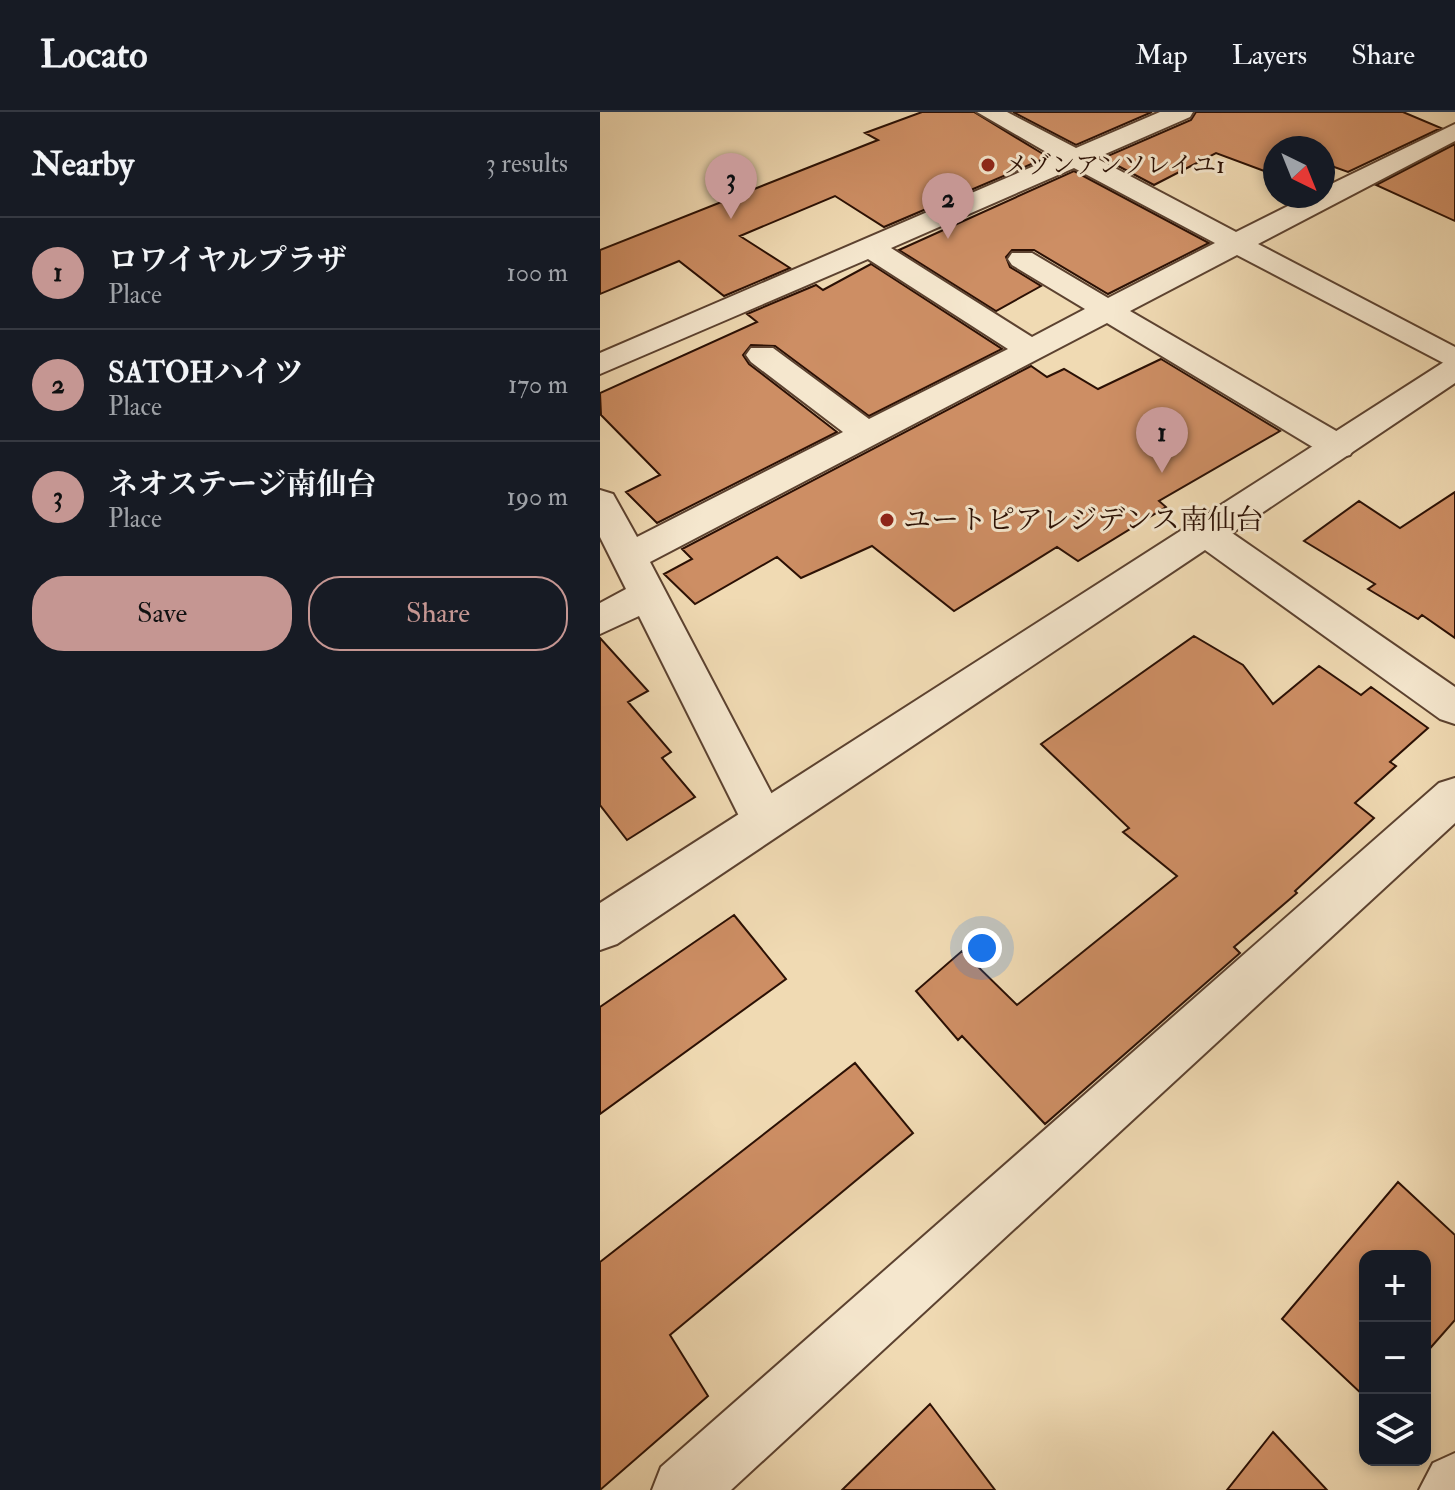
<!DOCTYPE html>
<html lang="en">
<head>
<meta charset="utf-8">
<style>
  body { margin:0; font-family:"IM FELL Double Pica","Noto Serif JP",serif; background:#20242c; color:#f1f3f6 }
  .controls { position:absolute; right:24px; bottom:24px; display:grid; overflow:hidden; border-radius:16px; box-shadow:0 4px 12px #0003 }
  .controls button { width:72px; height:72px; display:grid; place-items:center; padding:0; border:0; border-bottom:2px solid #363941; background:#171b24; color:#f1f3f6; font:40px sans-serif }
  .compass { position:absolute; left:663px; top:24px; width:72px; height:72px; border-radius:50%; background:#171b24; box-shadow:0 4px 12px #0003; rotate:137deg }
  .you { position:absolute; left:382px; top:836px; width:28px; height:28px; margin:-20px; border:6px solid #fff; border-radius:50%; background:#1a73e8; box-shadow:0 0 0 12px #1a73e833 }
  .badge { display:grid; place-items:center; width:52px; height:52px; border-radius:50%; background:#c59692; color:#111; font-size:26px; font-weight:700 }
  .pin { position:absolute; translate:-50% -66px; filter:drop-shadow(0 2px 4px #0008) }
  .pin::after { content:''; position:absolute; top:42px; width:28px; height:24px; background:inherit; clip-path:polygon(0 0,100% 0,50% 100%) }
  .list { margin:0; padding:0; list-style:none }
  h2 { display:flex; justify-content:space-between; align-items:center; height:104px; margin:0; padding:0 32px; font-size:34px }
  h2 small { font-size:26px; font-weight:400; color:#9ea1a6 }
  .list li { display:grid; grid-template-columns:52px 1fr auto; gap:24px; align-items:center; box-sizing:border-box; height:112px; padding:0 32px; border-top:2px solid #363941 }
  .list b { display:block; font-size:30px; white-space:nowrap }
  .list p { margin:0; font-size:26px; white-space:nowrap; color:#9ea1a6 }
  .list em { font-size:26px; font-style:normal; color:#9ea1a6 }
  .actions { display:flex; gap:16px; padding:24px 32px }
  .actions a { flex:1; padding:18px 0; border:2px solid #c59692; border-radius:32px; text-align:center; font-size:28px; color:#c59692 }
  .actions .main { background:#c59692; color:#111 }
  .icon { flex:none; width:44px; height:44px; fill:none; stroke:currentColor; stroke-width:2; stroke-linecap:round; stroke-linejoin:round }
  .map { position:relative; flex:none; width:855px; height:1378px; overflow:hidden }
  header { display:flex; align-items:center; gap:48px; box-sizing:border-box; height:112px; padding:0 40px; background:#171b24; border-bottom:2px solid #363941 }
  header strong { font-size:38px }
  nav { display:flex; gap:44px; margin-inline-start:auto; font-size:28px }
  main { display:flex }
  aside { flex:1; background:#171b24 }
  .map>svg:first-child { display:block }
  .building { fill:#cd8e64; stroke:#2b1004; stroke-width:2 }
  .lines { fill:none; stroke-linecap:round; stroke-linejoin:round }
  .minor-casing { stroke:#5c4230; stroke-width:4 }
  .tertiary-casing { stroke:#5c4230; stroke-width:4 }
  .minor { fill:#f5e7ce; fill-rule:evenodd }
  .tertiary { fill:#f5e7ce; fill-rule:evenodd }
  .poi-dot { fill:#8f2418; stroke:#f5e7ce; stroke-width:3 }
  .labels { text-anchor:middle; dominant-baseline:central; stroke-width:6; stroke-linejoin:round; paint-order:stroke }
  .far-poi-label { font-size:24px; fill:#2b1004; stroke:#f5e7ce; text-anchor:start }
  .poi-label { font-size:28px; fill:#2b1004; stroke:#f5e7ce; text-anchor:start }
</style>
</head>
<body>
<header>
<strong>Locato</strong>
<nav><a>Map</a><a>Layers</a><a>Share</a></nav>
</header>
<main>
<aside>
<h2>Nearby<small>3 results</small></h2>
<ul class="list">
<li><span class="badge">1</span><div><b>ロワイヤルプラザ</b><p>Place</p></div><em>100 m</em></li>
<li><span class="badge">2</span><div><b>SATOHハイツ</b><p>Place</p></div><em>170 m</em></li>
<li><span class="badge">3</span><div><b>ネオステージ南仙台</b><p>Place</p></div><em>190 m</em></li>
</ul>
<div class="actions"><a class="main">Save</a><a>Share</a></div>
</aside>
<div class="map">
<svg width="855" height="1378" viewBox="0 0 855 1378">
  <rect width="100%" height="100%" fill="#f0dab3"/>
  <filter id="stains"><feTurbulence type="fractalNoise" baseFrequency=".0025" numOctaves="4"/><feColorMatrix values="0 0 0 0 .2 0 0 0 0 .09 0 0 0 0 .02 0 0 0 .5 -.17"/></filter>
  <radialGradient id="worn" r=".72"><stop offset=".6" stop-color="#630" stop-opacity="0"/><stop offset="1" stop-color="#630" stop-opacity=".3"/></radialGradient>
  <!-- building -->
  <path class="building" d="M 322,0 L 374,0 L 448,45 L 284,115 L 235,84 L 140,124 L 190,156 L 124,184 L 79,149 L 0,182 L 0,138 L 278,28 L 265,21 Z
    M 413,0 L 552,0 L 476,33 Z
    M 596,0 L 803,0 L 841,16 L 748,60 L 723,51 L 723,36 L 675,36 L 675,63 L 616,41 L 554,73 L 503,46 L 591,8 Z
    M 855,32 L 855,109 L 776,73 Z
    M 474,59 L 609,131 L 508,182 L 434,138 L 412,138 L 406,145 L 410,155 L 441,174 L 396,199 L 299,138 Z
    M 271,152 L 402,237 L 269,304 L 175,234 L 151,233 L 143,243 L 149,252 L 237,320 L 57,411 L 26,380 L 60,363 L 1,303 L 0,281 L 157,210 L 147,202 L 216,173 L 223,178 Z
    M 561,247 L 680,319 L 559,389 L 566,395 L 478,449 L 457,435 L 354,499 L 272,434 L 201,466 L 177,445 L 95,492 L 64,462 L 92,447 L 82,437 L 431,254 L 447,265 L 464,257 L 498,277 Z
    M 855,380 L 855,526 L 822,503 L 818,507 L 768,477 L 775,472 L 704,429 L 759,389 L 800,416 Z
    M 594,524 L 643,553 L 673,592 L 719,554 L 761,583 L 771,575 L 828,616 L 790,650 L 796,654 L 755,691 L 774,706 L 695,779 L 697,781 L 634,835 L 640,841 L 445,1012 L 362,924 L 358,928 L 316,879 L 362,839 L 417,893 L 577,764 L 523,720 L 529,716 L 441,632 Z
    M 0,526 L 48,579 L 28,590 L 71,640 L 62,646 L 95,685 L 27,728 L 0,693 Z
    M 134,803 L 186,867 L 0,1002 L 0,895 Z
    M 255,951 L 313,1021 L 70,1223 L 108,1284 L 0,1378 L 0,1150 Z
    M 798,1070 L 855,1123 L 855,1208 L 825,1242 L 825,1144 L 765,1144 L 765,1285 L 682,1207 Z
    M 330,1292 L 395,1378 L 242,1378 Z
    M 673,1320 L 727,1378 L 627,1378 Z"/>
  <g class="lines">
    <!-- minor casing -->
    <g class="minor-casing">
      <path id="minor" d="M 377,0 L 407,0 L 476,36 L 560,0 L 593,0 L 590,5 L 496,46 L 636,120 L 708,84 L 723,84 L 723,76 L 855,12 L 855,29 L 658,132 L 855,235 L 855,257 L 637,143 L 530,199 L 750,327 L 755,335 L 750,343 L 738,346 L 726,343 L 507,211 L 50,450 L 186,709 L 180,722 L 164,727 L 148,722 L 39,504 L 0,522 L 0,491 L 26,477 L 0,425 L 0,378 L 13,382 L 37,425 L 243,320 L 151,250 L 146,243 L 151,236 L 173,236 L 269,307 L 408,237 L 268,147 L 0,262 L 0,241 L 455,45 ZM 474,56 L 615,131 L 508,186 L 432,141 L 412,141 L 408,147 L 412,153 L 485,197 L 432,225 L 291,136 Z
        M 855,666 L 855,711 L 131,1378 L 52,1378 L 61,1355 L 839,671 Z
        M 855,1341 L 855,1378 L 819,1378 L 833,1351 Z"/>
    </g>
    <!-- tertiary casing -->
    <g class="tertiary-casing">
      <path id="tertiary" d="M 855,247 L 855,271 L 632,421 L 855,575 L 855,612 L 840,607 L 605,438 L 17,832 L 0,838 L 0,791 L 844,250 Z"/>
    </g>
    <!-- minor -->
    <use href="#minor" class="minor"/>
    <!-- tertiary -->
    <use href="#tertiary" class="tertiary"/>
  </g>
  <!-- markers -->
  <g class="poi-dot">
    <circle cx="388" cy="53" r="8"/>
    <circle cx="287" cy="408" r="8"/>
  </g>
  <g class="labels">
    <!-- far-poi labels -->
    <g class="far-poi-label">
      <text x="404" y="53">メゾンアンソレイユ1</text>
    </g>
    <!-- poi labels -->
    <g class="poi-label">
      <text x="303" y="408">ユートピアレジデンス南仙台</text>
    </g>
  </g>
  <rect width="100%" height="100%" filter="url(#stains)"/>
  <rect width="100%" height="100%" fill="url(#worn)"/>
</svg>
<div class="controls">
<button>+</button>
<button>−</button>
<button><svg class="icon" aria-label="layers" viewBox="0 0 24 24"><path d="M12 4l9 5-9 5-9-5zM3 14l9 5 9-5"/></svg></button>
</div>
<svg class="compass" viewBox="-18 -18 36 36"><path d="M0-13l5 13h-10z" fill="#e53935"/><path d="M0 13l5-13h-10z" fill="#9ea1a6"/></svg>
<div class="you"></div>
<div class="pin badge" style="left:562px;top:361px">1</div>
<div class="pin badge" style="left:348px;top:127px">2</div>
<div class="pin badge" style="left:131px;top:107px">3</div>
</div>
</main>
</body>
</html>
